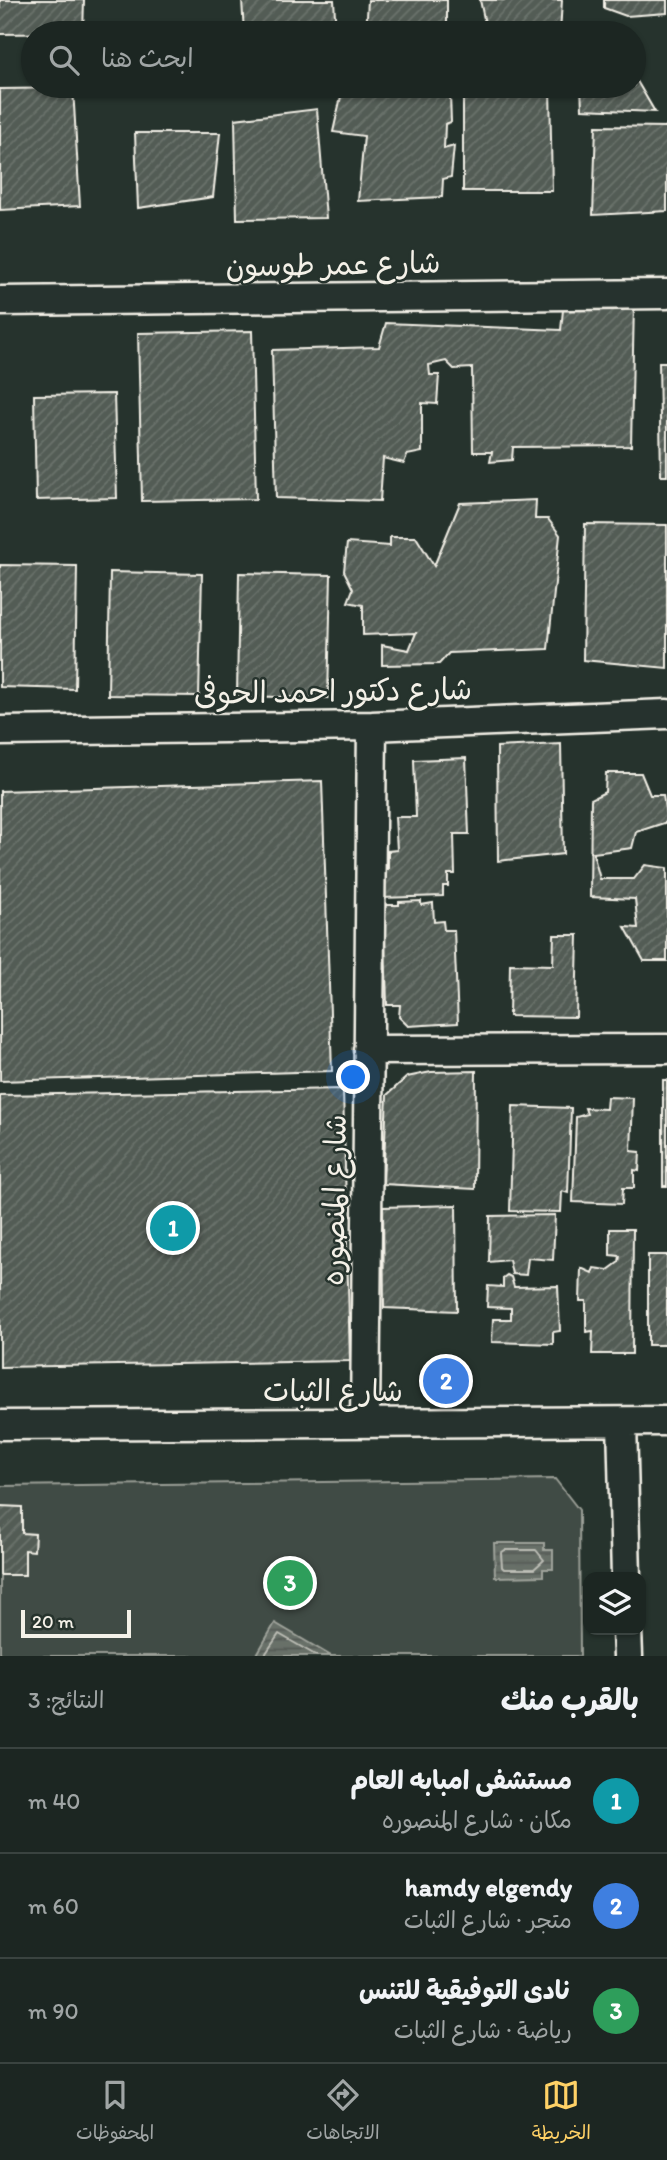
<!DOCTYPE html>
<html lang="ar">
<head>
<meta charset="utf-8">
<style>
  body { margin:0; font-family:Itim,"Playpen Sans Arabic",sans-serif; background:#252e2a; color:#f1f3f6; direction:rtl }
  .controls { position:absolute; right:21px; bottom:21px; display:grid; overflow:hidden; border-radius:14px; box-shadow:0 2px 5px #0004 }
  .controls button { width:63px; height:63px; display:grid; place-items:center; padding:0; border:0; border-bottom:2px solid #3a4340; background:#1c2622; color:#f1f3f6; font:35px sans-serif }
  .scale { position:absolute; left:21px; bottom:18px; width:110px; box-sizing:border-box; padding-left:7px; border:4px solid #f4f1e8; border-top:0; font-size:19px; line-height:24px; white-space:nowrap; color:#f4f1e8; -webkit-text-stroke:5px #26332d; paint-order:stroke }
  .you { position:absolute; left:354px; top:1078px; width:24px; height:24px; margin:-18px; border:5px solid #fff; border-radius:50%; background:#1a73e8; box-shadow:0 0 0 10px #1a73e833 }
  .badge { display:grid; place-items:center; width:46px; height:46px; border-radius:50%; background:#ffd166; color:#fff; font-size:23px; font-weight:700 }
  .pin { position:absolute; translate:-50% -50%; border:4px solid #fff; box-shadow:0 2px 7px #0006 }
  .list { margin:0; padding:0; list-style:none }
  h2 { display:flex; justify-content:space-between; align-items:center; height:91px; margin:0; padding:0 28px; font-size:30px }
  h2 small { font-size:23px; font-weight:400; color:#a0a5a5 }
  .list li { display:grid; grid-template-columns:46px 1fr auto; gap:21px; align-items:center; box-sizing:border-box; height:105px; padding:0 28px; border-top:2px solid #3a4340 }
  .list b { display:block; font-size:26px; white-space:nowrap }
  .list p { margin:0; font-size:23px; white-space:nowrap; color:#a0a5a5 }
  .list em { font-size:23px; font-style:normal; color:#a0a5a5 }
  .icon { flex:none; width:38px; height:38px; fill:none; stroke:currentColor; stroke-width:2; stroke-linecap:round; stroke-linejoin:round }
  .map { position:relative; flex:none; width:667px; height:1656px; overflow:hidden; direction:ltr }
  .search { position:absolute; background:#1c2622; box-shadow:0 2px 5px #0004; left:21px; right:21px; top:21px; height:77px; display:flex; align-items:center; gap:18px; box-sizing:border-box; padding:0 24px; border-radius:38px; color:#a0a5a5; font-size:26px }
  .sheet { height:406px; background:#1c2622 }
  nav { display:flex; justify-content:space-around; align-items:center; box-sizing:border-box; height:98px; border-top:2px solid #3a4340; background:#1c2622; font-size:19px; color:#a0a5a5 }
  nav a { display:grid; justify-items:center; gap:4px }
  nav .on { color:#ffd166 }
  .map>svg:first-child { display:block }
  .grass { fill:#414b45; stroke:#9a9e96; stroke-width:2 }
  .water { fill:url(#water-rules); stroke:#9fa39b; stroke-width:2 }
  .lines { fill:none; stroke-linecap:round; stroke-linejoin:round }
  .shore { stroke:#bcbdb5; stroke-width:2 }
  .building { fill:url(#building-hatch); stroke:#f4f1e8; stroke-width:2 }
  .street-casing { stroke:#f4f1e8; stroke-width:33 }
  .street { stroke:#26332d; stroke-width:28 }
  .labels { text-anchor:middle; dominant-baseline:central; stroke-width:5; stroke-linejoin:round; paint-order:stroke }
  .street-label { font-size:30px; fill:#f4f1e8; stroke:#26332d }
</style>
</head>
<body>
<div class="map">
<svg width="667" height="1656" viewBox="0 0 667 1656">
  <defs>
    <pattern id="water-rules" width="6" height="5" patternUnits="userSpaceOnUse" patternTransform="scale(1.75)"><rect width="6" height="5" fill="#676f68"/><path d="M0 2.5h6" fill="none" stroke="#565a55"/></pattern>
    <pattern id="building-hatch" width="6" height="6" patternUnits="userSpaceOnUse" patternTransform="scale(1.75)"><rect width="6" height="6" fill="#525c55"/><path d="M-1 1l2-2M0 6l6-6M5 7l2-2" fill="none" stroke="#6c746d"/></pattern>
  </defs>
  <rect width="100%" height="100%" fill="#26332d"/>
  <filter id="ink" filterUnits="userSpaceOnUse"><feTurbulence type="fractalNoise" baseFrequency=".0143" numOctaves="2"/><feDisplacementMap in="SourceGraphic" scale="14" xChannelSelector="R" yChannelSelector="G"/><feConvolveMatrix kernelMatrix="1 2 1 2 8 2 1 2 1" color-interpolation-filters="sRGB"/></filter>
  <g filter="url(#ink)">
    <!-- grass -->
    <path class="grass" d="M 555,1479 L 579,1510 L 580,1656 L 0,1656 L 0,1486 Z"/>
    <!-- water -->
    <path class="water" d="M 494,1543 L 544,1543 L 544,1550 L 553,1550 L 553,1569 L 543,1569 L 543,1576 L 495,1577 Z
      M 275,1623 L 331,1656 L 256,1656 Z"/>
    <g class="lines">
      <!-- shore -->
      <path class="shore" d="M 505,1550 L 536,1550 L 544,1560 L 534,1569 L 504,1569 L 502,1567 L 501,1553 Z
        M 264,1656 L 279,1634 L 317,1656"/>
    </g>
    <!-- building -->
    <path class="building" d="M 0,0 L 84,0 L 83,33 L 0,34 Z
      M 242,0 L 334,0 L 336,33 L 244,33 Z
      M 368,0 L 447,0 L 447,33 L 366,33 Z
      M 480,0 L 562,0 L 560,33 L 487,33 Z
      M 604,0 L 667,0 L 667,13 L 626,16 L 604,8 Z
      M 634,76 L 655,112 L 582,109 L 581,86 L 634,86 Z
      M 463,86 L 550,86 L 552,191 L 463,191 Z
      M 73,88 L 80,206 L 0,210 L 0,89 Z
      M 342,92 L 450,94 L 451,122 L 445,124 L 444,149 L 454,146 L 451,177 L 443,179 L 442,197 L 358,201 L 364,136 L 333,132 Z
      M 317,109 L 326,218 L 237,219 L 235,119 Z
      M 596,126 L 667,127 L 667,211 L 593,215 Z
      M 135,133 L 220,133 L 213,197 L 138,208 Z
      M 564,300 L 634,303 L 631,446 L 513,447 L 512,460 L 490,462 L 492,452 L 473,452 L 472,368 L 454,369 L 446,361 L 429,365 L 430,375 L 439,375 L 437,404 L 422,403 L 422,452 L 407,455 L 404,463 L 383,458 L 380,501 L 276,498 L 272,350 L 379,347 L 386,323 L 561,330 Z
      M 252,331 L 256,499 L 142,501 L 138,333 Z
      M 659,362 L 667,362 L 667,476 L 661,476 Z
      M 114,394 L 117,498 L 36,500 L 34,395 Z
      M 536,500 L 535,519 L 548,519 L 560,535 L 548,649 L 449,653 L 439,664 L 382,665 L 382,645 L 409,650 L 416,633 L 363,635 L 363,605 L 348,602 L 353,589 L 344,571 L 347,543 L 390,546 L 390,537 L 416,537 L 434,566 L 460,503 Z
      M 585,524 L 667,525 L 667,668 L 583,660 Z
      M 0,565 L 77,566 L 75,689 L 0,687 Z
      M 110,572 L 202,574 L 199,696 L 108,695 Z
      M 239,573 L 331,575 L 328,698 L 237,696 Z
      M 561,744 L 563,854 L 498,861 L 497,747 Z
      M 466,758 L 469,834 L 454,834 L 455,874 L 448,874 L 448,886 L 443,886 L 443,896 L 381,898 L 380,869 L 388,869 L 388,851 L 397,850 L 395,817 L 416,817 L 414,760 Z
      M 606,773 L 641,773 L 650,795 L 663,795 L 667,822 L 636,832 L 632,848 L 593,853 L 600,879 L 634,879 L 645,865 L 667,868 L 667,961 L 644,961 L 625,927 L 638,928 L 635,899 L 590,897 L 591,799 L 605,792 Z
      M 322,781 L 332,1071 L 0,1081 L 0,791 Z
      M 421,901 L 421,905 L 433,903 L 434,922 L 443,921 L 444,930 L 454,930 L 458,1023 L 408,1026 L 399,1017 L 400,1005 L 387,1005 L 384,905 L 399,905 L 399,902 Z
      M 554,935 L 578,935 L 576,1017 L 509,1016 L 510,964 L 553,965 Z
      M 476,1071 L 475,1189 L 383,1184 L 387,1095 L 407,1077 L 431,1072 Z
      M 663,1080 L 667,1080 L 667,1186 L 663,1186 Z
      M 343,1089 L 350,1361 L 0,1367 L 0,1095 Z
      M 607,1097 L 633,1098 L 631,1151 L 640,1152 L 639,1171 L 634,1170 L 634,1188 L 623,1188 L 622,1204 L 573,1202 L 576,1117 L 587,1114 L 585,1108 L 606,1109 Z
      M 513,1106 L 571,1108 L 568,1193 L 562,1191 L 561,1212 L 510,1211 Z
      M 456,1205 L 457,1311 L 384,1308 L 383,1207 Z
      M 555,1215 L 553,1260 L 528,1258 L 526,1275 L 512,1274 L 509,1260 L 489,1262 L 490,1216 Z
      M 610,1229 L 633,1229 L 632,1354 L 592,1354 L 593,1331 L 586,1332 L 586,1301 L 580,1301 L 581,1268 L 592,1273 L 594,1268 L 608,1270 L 619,1262 L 620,1256 L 610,1255 Z
      M 648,1255 L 667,1255 L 667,1345 L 648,1345 Z
      M 507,1275 L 511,1277 L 514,1287 L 558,1286 L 560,1331 L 553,1332 L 553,1344 L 492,1342 L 493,1319 L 511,1319 L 511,1308 L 487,1307 L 488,1286 L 503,1287 L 503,1278 Z
      M 0,1506 L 22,1507 L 22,1533 L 35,1534 L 34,1551 L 25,1550 L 25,1575 L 0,1575 Z"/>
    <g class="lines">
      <!-- street casing -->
      <g class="street-casing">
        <path id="street" d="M 0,301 L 667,294
          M 0,731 L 372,726 L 667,714
          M 368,1050 L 667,1049
          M 622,1422 L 626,1577
          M 365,1423 L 372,726
          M 0,1425 L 667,1421
          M 627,1630 L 628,1656"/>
      </g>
      <!-- street -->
      <use href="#street" class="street"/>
    </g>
  </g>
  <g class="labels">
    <!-- street labels -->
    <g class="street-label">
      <text transform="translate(333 264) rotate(-1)">شارع عمر طوسون</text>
      <text transform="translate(333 691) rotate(-1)">شارع دكتور احمد الحوفى</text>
      <text transform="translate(334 1200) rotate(-89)">شارع المنصوره</text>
      <text x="333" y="1390">شارع الثبات</text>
    </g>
  </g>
</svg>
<div class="controls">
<button><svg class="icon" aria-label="layers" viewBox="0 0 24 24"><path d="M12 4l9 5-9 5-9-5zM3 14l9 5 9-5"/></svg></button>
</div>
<div class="scale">20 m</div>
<div class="you"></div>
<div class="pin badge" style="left:173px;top:1228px;background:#0f9aa8">1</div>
<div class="pin badge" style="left:446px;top:1381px;background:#3f7fe0">2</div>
<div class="pin badge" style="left:290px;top:1583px;background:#2e9e5b">3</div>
<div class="search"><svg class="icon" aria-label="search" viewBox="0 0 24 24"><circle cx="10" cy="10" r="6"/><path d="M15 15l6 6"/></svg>ابحث هنا</div>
</div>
<section class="sheet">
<h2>بالقرب منك<small>النتائج: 3</small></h2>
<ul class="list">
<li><span class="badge" style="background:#0f9aa8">1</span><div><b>مستشفى امبابه العام</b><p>مكان · شارع المنصوره</p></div><em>40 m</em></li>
<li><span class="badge" style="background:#3f7fe0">2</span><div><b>hamdy elgendy</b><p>متجر · شارع الثبات</p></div><em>60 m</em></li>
<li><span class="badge" style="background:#2e9e5b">3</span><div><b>نادى التوفيقية للتنس</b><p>رياضة · شارع الثبات</p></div><em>90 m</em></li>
</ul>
</section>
<nav>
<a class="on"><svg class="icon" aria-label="map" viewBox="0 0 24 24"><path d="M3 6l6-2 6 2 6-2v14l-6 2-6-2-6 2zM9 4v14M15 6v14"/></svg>الخريطة</a>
<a><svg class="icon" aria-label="directions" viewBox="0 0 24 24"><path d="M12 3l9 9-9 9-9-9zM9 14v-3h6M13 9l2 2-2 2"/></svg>الاتجاهات</a>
<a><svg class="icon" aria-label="saved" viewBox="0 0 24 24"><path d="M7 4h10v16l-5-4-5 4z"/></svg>المحفوظات</a>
</nav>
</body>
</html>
